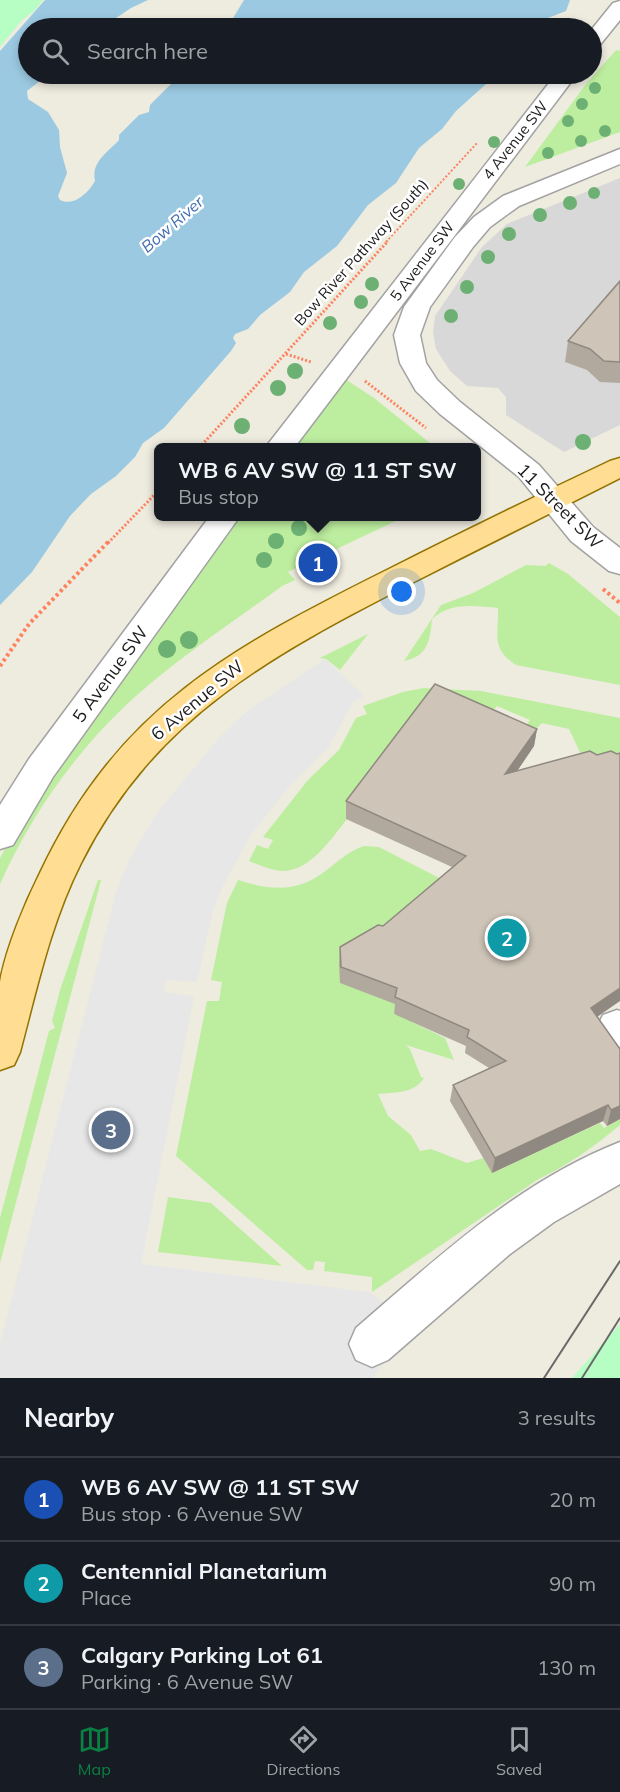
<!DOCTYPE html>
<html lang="en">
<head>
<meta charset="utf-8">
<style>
  body { margin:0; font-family:Mulish,sans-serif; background:#20242c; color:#f1f3f6 }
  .you { position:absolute; left:402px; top:592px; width:21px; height:21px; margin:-15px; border:4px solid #fff; border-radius:50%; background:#1a73e8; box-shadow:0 0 0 9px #1a73e833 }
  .badge { display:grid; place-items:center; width:39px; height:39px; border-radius:50%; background:#0b8043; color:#fff; font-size:20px; font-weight:700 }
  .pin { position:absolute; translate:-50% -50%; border:3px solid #fff; box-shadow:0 2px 6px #0006 }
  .popup { position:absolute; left:154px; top:443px; width:327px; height:78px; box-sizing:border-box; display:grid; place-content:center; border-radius:9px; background:#171b24; filter:drop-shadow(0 2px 4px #0005); font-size:20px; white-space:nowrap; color:#9ea1a6 }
  .popup b { font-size:22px; color:#f1f3f6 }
  .popup::after { content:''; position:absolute; left:50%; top:100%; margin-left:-12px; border:12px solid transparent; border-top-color:#171b24 }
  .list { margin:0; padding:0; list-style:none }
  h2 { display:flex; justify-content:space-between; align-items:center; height:78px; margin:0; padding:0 24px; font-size:26px }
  h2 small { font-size:20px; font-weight:400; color:#9ea1a6 }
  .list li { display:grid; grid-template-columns:39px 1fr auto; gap:18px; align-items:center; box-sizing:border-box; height:84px; padding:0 24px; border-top:2px solid #363941 }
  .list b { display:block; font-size:22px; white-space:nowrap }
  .list p { margin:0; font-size:20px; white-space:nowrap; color:#9ea1a6 }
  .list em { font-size:20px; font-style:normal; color:#9ea1a6 }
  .icon { flex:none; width:33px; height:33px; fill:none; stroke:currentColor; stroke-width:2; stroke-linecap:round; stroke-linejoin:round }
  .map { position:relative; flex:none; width:620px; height:1378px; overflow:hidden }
  .search { position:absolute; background:#171b24; box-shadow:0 3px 9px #0003; left:18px; right:18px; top:18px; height:66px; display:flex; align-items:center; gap:15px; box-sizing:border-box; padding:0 21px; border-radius:33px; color:#9ea1a6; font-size:22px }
  .sheet { height:330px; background:#171b24 }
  nav { display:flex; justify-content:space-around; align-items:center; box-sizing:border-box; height:84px; border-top:2px solid #363941; background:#171b24; font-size:16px; color:#9ea1a6 }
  nav a { display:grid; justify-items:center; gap:3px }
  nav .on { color:#0b8043 }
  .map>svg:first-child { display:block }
  .residential { fill:#d9d8d8 }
  .grass { fill:#bdee9f }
  .park { fill:#b6fec4 }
  .parking { fill:#e7e7e7 }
  .water { fill:#9bc9e1 }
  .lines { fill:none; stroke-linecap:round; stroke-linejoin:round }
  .minor-casing { stroke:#a2a2a2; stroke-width:3 }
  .major-casing { stroke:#927300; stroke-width:3 }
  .path-far2 { stroke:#ff825f; stroke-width:2; stroke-dasharray:2 2; stroke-linecap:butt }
  .path-far1 { stroke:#ff825f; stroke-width:3; stroke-dasharray:2 2; stroke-linecap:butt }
  .path { stroke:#ff825f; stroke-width:4; stroke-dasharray:3 3; stroke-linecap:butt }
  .minor { fill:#fff; fill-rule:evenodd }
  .major { fill:#ffdd93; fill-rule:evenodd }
  .tram { stroke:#696969; stroke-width:2 }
  .tree { fill:#6cb173 }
  .wall { fill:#b1a99e }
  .shaded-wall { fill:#908981 }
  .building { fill:#cec4b8; stroke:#908981; stroke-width:1.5 }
  .labels { text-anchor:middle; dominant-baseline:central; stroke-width:5; stroke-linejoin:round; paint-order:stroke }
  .far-street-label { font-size:15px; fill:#1b1b1b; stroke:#fff }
  .far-water-label { font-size:16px; font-style:italic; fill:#406cb2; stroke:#fff }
  .street-label { font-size:18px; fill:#1b1b1b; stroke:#fff }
</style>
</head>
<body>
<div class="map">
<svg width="620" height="1378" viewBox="0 0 620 1378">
  <rect width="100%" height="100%" fill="#eeebdf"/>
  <!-- residential -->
  <path class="residential" d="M 620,178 L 620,425 L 564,452 L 506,415 L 506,397 L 498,388 L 467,386 L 450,371 L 436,349 L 433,333 L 435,316 L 482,247 L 507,224 Z"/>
  <!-- grass -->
  <path class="grass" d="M 616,50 L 620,51 L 620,132 L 525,167 L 586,84 Z
    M 345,379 L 374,398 L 435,447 L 291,448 Z
    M 238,517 L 404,517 L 288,572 L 295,580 L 282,586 C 233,622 181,656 136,696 C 78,748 32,813 0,884 L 0,858 L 6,847 L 65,757 Z
    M 549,563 L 568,574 L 620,617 L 620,685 L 516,665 C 490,648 499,634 498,608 C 474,606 451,602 432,619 C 430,641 428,656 404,661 L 441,605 L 473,593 L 526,565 L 545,566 Z
    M 368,634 L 340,670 L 326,659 L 320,658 Z
    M 424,688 L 481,691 L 620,718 L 620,766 L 584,761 L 569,729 L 542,723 L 534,731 L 516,739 L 530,720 L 497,706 L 488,717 L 346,818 L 347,819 C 331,839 310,872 281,871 C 270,870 259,865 249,861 L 257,845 L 268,849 L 273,840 L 263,837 L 308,780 L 339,750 L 356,718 L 367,714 L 363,706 L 403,692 Z
    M 364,846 L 379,847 L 449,883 L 432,896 L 423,891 L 394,1015 L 417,1014 L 412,1022 L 445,1038 L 454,1060 L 406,1045 L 410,1049 L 421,1077 L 424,1078 C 414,1094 395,1092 378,1094 L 388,1116 L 411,1135 L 420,1151 L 431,1149 L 467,1163 L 483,1158 L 492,1173 L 600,1123 L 604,1128 L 620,1119 L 620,1125 C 594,1147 568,1165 537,1180 L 372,1292 L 372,1277 L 324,1271 L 325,1262 L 315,1261 L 313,1270 L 307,1270 L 176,1156 L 207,1001 L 219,1001 L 222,982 L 211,980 L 227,903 L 238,880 C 273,891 298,893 328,869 C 340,860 349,851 364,846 Z
    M 98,880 L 101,880 L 0,1263 L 0,1218 L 49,1031 L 55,1028 L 52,1021 L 60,990 Z
    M 168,1197 L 211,1203 L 282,1266 L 158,1252 Z"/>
  <!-- park -->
  <path class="park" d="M 0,0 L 43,0 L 34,11 L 21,21 L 0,47 Z
    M 620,1324 L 620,1378 L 572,1378 Z"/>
  <!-- parking -->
  <path class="parking" d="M 325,659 L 364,696 L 352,703 L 329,747 L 291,784 L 250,836 L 222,888 L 213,911 L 197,982 L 166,980 L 164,992 L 194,996 L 141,1264 L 369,1292 L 413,1322 L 373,1378 L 0,1378 L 0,1344 L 116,892 L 128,862 L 156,814 L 219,738 L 247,711 Z"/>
  <!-- water -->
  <path class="water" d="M 45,0 L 148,0 L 131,8 L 101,28 L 28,28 L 28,74 L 49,74 L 27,91 L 28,99 L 48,112 L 59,130 L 60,147 L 67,173 L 58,196 L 60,200 C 74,207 88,193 95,181 C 91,162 107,153 119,140 L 119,135 L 139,115 L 149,112 L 150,105 L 181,74 L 490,74 L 486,84 L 456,111 L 442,129 L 419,148 L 396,183 L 368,205 L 337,246 L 304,272 L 290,292 L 260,315 L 248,329 L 235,334 L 233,338 L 236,343 L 231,351 L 164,428 L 143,443 L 135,457 L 116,476 L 91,494 L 70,516 L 32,572 L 0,605 L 0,51 Z
    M 244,0 L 570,0 L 566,11 L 548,18 L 534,28 L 227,28 Z"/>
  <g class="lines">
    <!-- minor casing -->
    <g class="minor-casing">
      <path id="minor" d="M 620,1 L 620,20 L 599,46 L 592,48 L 592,29 L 613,3 Z
        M 556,74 L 577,74 L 294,448 L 265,448 Z
        M 620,149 L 620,164 L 519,206 L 490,227 L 473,247 L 430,307 L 420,335 L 426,363 L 437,380 L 460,402 L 539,465 L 593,527 L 620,548 L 620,574 L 609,571 L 571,541 L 519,477 L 440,414 L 416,391 L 400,363 L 394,335 L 404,307 L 455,237 L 474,217 L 503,196 Z
        M 210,516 L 240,516 L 53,777 L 13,845 L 0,849 L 0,805 L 29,759 Z
        M 617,1010 L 620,1011 L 620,1047 L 606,1042 L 597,1027 L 603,1015 Z
        M 620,1142 L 620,1184 L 554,1222 L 510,1254 L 388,1360 L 372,1367 L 356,1360 L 349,1344 L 356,1328 C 437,1258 518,1182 620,1142 Z"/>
    </g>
    <!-- major casing -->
    <g class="major-casing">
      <path id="major" d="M 620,458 L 620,478 C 551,513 482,547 414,582 C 274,654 155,716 81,863 C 51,922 37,988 20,1052 L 14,1065 L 0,1070 C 0,1044 0,1007 0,982 C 6,948 25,903 40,873 C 118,707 233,647 389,569 C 462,532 536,496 610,461 Z"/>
    </g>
    <!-- path-far2 -->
    <path class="path-far2" d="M 386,242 L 478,142"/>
    <!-- path-far1 -->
    <path class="path-far1" d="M 286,354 L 311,362
      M 365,381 L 426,428
      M 199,448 L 388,241
      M 108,543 L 159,490"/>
    <!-- path -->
    <path class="path" d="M 603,589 L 620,603
      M 0,666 L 29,624 L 109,541"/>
    <!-- minor -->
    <use href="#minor" class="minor"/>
    <!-- major -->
    <use href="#major" class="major"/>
    <!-- tram -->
    <path class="tram" d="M 544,1378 L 620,1261
      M 582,1378 L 620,1318"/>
  </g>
  <!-- trees -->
  <g class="tree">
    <circle cx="595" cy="88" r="6"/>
    <circle cx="582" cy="104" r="6"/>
    <circle cx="568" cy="121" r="6"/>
    <circle cx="605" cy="131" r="6"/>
    <circle cx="581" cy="141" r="6"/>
    <circle cx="494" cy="142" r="6"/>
    <circle cx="548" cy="153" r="6"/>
    <circle cx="459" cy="184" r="6"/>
    <circle cx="594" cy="193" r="6"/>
    <circle cx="570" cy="203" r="7"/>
    <circle cx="540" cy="215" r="7"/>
    <circle cx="509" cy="234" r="7"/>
    <circle cx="488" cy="257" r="7"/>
    <circle cx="372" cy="284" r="7"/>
    <circle cx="467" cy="287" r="7"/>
    <circle cx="361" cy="302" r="7"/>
    <circle cx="451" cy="316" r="7"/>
    <circle cx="330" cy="323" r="7"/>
    <circle cx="295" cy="371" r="8"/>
    <circle cx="278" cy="388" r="8"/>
    <circle cx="242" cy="426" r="8"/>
    <circle cx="583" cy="442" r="8"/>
    <circle cx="299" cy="528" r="8"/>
    <circle cx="276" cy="541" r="8"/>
    <circle cx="264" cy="560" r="8"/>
    <circle cx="189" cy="640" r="9"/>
    <circle cx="167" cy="649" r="9"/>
  </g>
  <!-- wall -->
  <path class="wall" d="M 620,281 L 620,383 L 600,382 L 587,370 L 565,362 L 568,341 Z
    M 537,729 L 534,746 L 517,771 L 597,1017 L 620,1049 L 620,1119 L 607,1126 L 603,1121 L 492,1173 L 450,1101 L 453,1085 L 489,1068 L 465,1053 L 466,1046 L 394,1014 L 395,1004 L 340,983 L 339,964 L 340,947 L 383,926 L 452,867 L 346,819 L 346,801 Z"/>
  <!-- shaded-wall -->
  <path class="shaded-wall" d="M 537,729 L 534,746 L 503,792 L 505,774 Z
    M 620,988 L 620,1001 L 587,1024 L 591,1008 Z
    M 608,1105 L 603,1121 L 492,1173 L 495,1158 Z
    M 620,1106 L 620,1119 L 607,1126 L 611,1110 Z"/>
  <!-- building -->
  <path class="building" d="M 620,281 L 620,362 L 604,361 L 590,349 L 568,341 Z
    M 435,684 L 537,729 L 505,774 L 590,751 L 597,755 L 611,751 L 617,754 L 620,753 L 620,988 L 591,1008 L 620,1049 L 620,1106 L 611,1110 L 608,1105 L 495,1158 L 453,1085 L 506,1061 L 467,1037 L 469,1030 L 395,997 L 397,988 L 341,967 L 340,947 L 378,925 L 383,926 L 466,856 L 346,801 Z"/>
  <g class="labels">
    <!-- far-street labels -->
    <g class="far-street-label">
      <text transform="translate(515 140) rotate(-52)">4 Avenue SW</text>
      <text transform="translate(361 252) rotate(-48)">Bow River Pathway (South)</text>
      <text transform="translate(422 261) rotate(-53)">5 Avenue SW</text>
    </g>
    <!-- far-water labels -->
    <g class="far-water-label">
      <text transform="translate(172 224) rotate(-41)">Bow River</text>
    </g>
    <!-- street labels -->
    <g class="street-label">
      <text transform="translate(560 506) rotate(45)">11 Street SW</text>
      <text transform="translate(110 674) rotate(-54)">5 Avenue SW</text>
      <text transform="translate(197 700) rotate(-40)">6 Avenue SW</text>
    </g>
  </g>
</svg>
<div class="you"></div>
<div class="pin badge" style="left:318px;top:563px;background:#1a4fb4">1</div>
<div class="popup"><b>WB 6 AV SW @ 11 ST SW</b>Bus stop</div>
<div class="pin badge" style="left:507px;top:938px;background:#0f9aa8">2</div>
<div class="pin badge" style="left:111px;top:1130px;background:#5c6f8a">3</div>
<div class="search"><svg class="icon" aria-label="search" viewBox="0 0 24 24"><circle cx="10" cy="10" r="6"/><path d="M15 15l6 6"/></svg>Search here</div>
</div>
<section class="sheet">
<h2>Nearby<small>3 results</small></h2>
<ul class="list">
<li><span class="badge" style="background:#1a4fb4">1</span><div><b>WB 6 AV SW @ 11 ST SW</b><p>Bus stop · 6 Avenue SW</p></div><em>20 m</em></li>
<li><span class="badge" style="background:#0f9aa8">2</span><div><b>Centennial Planetarium</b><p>Place</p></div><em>90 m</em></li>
<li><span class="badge" style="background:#5c6f8a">3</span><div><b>Calgary Parking Lot 61</b><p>Parking · 6 Avenue SW</p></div><em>130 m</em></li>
</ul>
</section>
<nav>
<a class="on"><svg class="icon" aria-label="map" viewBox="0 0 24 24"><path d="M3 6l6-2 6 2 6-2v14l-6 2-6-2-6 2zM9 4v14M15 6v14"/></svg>Map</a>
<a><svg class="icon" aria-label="directions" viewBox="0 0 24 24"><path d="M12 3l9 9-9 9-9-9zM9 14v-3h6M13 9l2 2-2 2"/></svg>Directions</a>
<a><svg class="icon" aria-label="saved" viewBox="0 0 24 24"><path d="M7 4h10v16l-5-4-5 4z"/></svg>Saved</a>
</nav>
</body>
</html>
